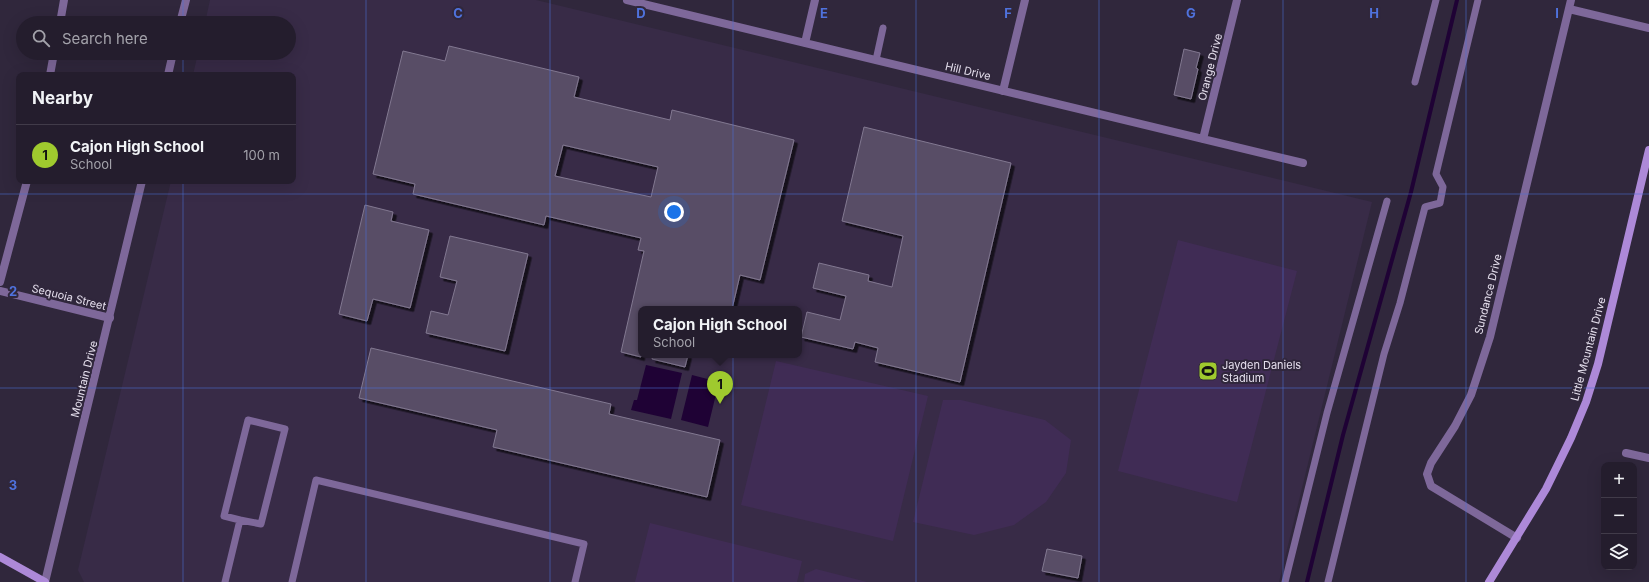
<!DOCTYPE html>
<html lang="en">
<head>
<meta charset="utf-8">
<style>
  body { margin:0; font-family:Inter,sans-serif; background:#2c2635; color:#f1f3f6 }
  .controls { position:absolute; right:12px; bottom:12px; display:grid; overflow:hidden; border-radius:8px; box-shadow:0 4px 16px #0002 }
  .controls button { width:36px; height:36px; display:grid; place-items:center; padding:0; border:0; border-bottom:1px solid #413b49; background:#241d2d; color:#f1f3f6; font:20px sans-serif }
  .you { position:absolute; left:674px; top:212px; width:14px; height:14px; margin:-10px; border:3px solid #fff; border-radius:50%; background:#1a73e8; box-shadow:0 0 0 6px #1a73e833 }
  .badge { display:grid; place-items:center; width:26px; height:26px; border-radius:50%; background:#9fca2e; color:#111; font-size:13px; font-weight:700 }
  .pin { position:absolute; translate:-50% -33px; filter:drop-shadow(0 1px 2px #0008) }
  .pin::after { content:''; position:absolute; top:21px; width:14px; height:12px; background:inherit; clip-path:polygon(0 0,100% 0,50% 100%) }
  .popup { position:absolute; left:638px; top:306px; width:164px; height:52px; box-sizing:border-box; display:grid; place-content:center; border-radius:8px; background:#241d2d; filter:drop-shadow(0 1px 3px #0005); font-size:13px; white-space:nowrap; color:#a3a2aa }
  .popup b { font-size:15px; color:#f1f3f6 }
  .popup::after { content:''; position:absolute; left:50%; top:100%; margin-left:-8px; border:8px solid transparent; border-top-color:#241d2d }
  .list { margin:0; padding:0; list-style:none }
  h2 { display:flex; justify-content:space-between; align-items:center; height:52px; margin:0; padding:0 16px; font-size:17px }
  h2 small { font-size:13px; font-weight:400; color:#a3a2aa }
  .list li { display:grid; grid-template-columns:26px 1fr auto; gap:12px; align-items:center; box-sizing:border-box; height:60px; padding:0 16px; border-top:1px solid #413b49 }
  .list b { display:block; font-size:15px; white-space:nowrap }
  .list p { margin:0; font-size:13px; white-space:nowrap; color:#a3a2aa }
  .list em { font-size:13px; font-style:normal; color:#a3a2aa }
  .icon { flex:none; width:22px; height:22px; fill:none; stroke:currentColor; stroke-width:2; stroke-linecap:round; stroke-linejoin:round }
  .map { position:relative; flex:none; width:1649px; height:582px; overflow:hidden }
  .search { position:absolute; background:#241d2d; box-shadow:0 4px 16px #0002; left:16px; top:16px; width:280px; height:44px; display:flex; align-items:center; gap:10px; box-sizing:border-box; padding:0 14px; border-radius:22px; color:#a3a2aa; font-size:15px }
  .panel { position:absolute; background:#241d2d; box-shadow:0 4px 16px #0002; left:16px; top:72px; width:280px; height:112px; border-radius:8px }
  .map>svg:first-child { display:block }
  .built { fill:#382b47; fill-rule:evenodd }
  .green { fill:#402c55 }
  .water { fill:#1f0235 }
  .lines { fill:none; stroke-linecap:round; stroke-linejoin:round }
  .stream { stroke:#1f0235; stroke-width:4 }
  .building { fill:#584e66; stroke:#827891; fill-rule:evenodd; filter:url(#shadow) }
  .service { stroke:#7e689a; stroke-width:7 }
  .minor { stroke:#7e689a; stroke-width:8 }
  .tertiary { stroke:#7e689a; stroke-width:8 }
  .secondary { stroke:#ad89d8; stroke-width:8 }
  .grid { fill:none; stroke:#4f72dd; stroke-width:1; stroke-opacity:0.55 }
  .labels { text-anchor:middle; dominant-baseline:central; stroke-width:4; stroke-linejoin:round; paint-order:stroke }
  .street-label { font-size:11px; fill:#e5dfed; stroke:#30273c }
  .poi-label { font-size:11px; fill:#e5dfed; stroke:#30273c; text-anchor:start }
  .grid-label { font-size:13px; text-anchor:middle; font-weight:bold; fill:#4f72dd; stroke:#30273c; stroke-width:4; stroke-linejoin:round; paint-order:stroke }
</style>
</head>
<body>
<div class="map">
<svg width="1649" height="582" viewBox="0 0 1649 582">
  <defs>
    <filter id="shadow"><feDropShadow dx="3.5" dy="3.5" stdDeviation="0" flood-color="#0009"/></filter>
  </defs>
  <rect width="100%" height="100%" fill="#30273c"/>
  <!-- built -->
  <path class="built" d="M 210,0 L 536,0 L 1372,202 L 1279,582 L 84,582 L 78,570 L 171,181 L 293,181 L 293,75 L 193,75 L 198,53 L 289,53 L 289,23 L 205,23 ZM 641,309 L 799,309 L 799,355 L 641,355 Z"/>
  <!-- green -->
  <path class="green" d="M 1178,240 L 1297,271 L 1237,502 L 1118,471 Z
    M 776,361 L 928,396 L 893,541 L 741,505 Z
    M 943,400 L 961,400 L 1045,420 L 1071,440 L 1066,473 L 1046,502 L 1014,525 L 974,535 L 913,522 Z
    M 650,523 L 802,561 L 797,582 L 635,582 Z
    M 816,569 L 867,582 L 804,582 L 805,574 Z"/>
  <!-- water -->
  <path class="water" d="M 646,365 L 682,373 L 671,419 L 631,410 L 634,400 L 637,400 Z
    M 692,375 L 719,382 L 708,427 L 681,420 Z"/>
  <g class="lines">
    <!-- stream -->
    <path class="stream" d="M 1307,582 L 1343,435 L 1411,192 L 1457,0"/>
  </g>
  <!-- building -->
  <path class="building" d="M 449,46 L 579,77 L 574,97 L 670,120 L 672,110 L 794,140 L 760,280 L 740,275 L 732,309 L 641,309 L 641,357 L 621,352 L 644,251 L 638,250 L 641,238 L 546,216 L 544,225 L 413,194 L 415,184 L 373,174 L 403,51 L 445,61 ZM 563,145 L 658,167 L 651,197 L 555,176 Z
    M 1184,49 L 1200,53 L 1196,68 L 1198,69 L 1191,99 L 1174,95 Z
    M 864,127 L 1011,163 L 960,382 L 875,362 L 878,348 L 855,342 L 853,349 L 801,337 L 807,312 L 840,320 L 846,296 L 813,288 L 819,263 L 869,275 L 868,281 L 892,287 L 903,236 L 842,221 Z
    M 365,205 L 393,212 L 391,221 L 429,230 L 410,308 L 373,299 L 367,321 L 339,314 Z
    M 450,236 L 528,254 L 505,351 L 426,333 L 431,311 L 448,315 L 457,281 L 440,277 Z
    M 371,348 L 611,404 L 609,414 L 720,440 L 707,497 L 493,447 L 497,430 L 359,398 Z
    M 653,355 L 688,355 L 685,367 L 652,359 Z
    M 1047,549 L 1082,556 L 1078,578 L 1042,571 Z"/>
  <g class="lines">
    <!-- service -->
    <path class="service" d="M 876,60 L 883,28
      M 1415,82 L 1436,0
      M 225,582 L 240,520 L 261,524 L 285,429 L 248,420 L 224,516 L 240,520
      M 292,582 L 316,480 L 584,544 L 575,582
      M 1285,582 L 1327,413 L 1387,201
      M 1328,582 L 1384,354 L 1400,303 L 1425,207 L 1440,203 L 1443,187 L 1436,174 L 1478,0"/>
    <!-- minor -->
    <path class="minor" d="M 627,0 L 1303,163
      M 1569,9 L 1649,28
      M 60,23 L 64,0
      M 805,43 L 815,0
      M 50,75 L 54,53
      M 1003,91 L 1025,0
      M 1203,139 L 1237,0
      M 0,282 L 27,181
      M 0,291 L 110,318
      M 1626,453 L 1649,458
      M 1517,538 L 1431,486 L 1427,474 L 1431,463 L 1455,426 L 1471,395 L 1490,337 L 1571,0"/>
    <!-- tertiary -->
    <path class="tertiary" d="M 180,23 L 186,0
      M 168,75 L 173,53
      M 45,582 L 142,181"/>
    <!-- secondary -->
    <path class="secondary" d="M 0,557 L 45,582
      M 1489,582 L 1546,489 L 1571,438 L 1586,402 L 1598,364 L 1649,150"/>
  </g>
  <!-- grid -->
  <path class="grid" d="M 183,0 L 183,23M 366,0 L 366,582M 550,0 L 550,582M 733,0 L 733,582M 916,0 L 916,582M 1099,0 L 1099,582M 1283,0 L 1283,582M 1466,0 L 1466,582M 183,53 L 183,75M 183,181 L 183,582M 0,194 L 1649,194M 0,388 L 1649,388"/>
  <!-- icons -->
  <defs>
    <g id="stadium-square" transform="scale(1)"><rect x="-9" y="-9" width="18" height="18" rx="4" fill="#9fca2e" stroke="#30273c"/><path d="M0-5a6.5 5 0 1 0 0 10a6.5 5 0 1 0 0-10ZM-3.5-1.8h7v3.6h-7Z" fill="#111"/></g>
  </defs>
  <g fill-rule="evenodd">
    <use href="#stadium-square" x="1208" y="371"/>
  </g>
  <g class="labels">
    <!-- street labels -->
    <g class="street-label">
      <text transform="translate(1210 67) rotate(-76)">Orange Drive</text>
      <text transform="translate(968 71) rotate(13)">Hill Drive</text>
      <text transform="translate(1488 294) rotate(-76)">Sundance Drive</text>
      <text transform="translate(69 297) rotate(14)">Sequoia Street</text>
      <text transform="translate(1588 349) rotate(-75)">Little Mountain Drive</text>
      <text transform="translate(84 379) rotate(-76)">Mountain Drive</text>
    </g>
    <!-- poi labels -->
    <g class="poi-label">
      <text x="1222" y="365">Jayden Daniels<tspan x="1222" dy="13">Stadium</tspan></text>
    </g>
  </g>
  <g class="grid-label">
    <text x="458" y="18">C</text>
    <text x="641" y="18">D</text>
    <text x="824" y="18">E</text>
    <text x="1008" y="18">F</text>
    <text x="1191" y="18">G</text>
    <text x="1374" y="18">H</text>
    <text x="1557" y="18">I</text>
    <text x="13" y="296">2</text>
    <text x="13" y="490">3</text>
  </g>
</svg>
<div class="controls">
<button>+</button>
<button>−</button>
<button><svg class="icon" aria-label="layers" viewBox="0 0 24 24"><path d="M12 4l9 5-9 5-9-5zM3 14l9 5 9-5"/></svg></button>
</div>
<div class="you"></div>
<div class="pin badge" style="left:720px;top:404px">1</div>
<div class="popup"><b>Cajon High School</b>School</div>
<div class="search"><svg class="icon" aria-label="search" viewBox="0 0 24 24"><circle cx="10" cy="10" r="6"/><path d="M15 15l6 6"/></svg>Search here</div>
<section class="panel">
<h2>Nearby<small></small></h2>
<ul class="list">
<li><span class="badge">1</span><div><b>Cajon High School</b><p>School</p></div><em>100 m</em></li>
</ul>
</section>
</div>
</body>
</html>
